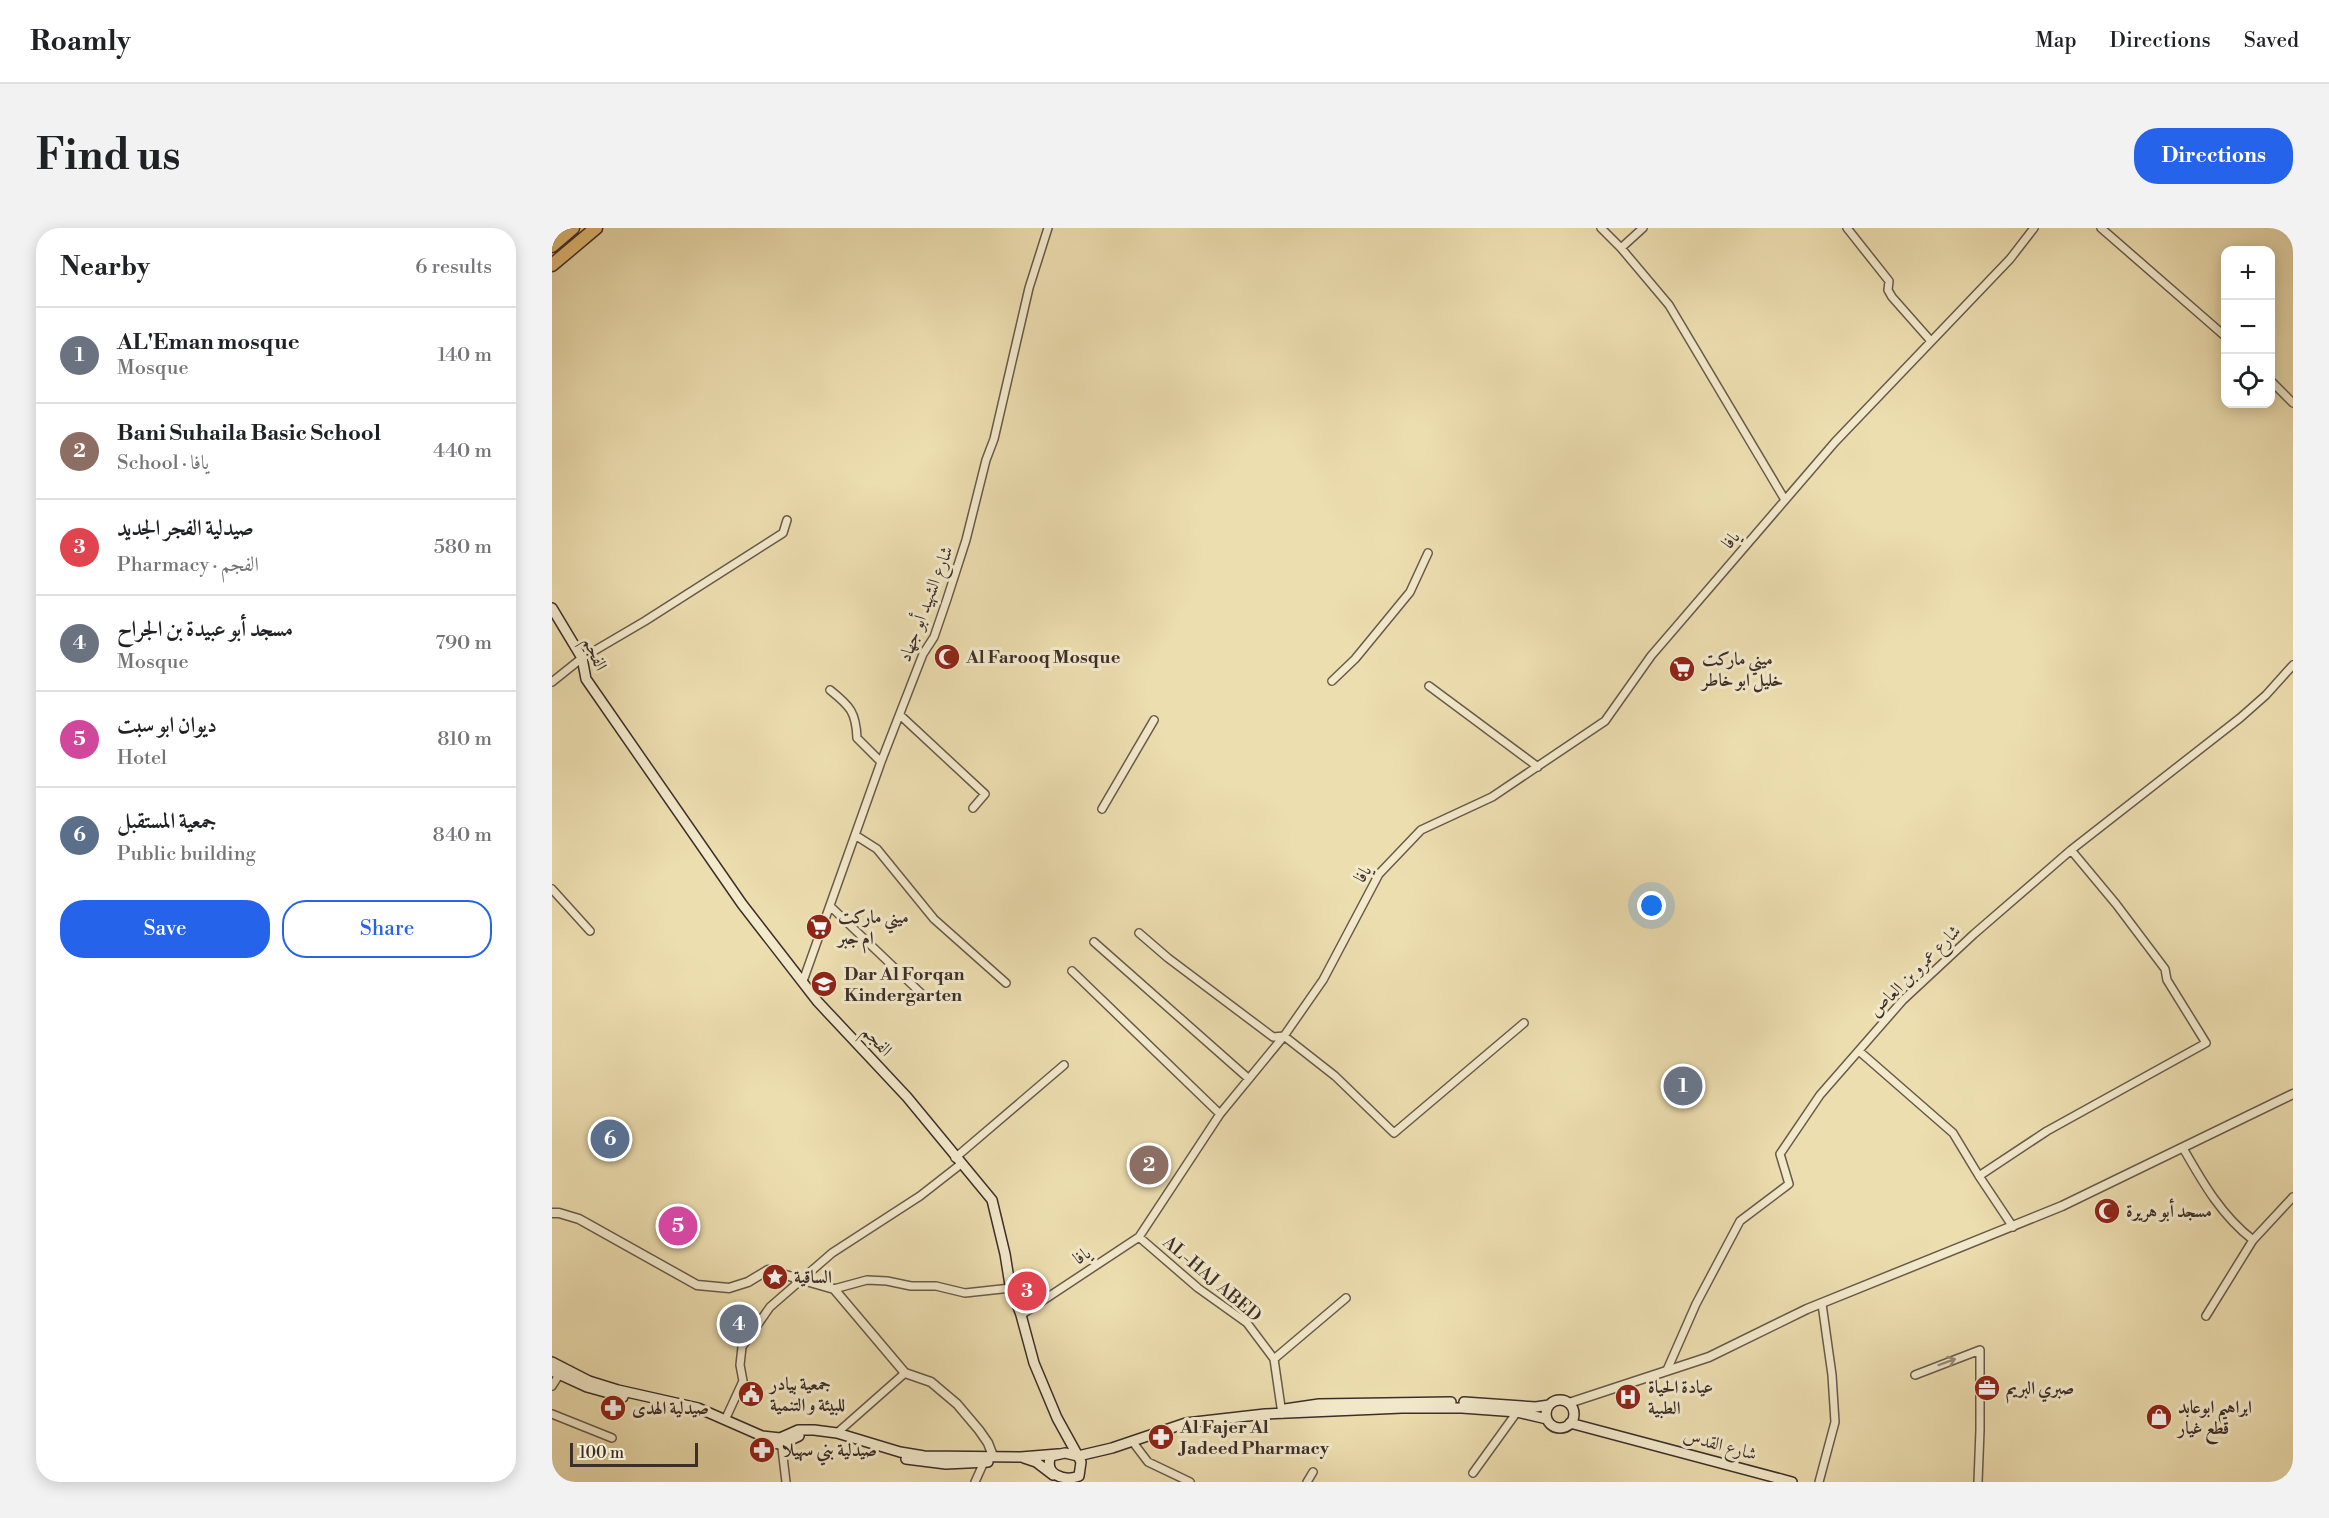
<!DOCTYPE html>
<html lang="en">
<head>
<meta charset="utf-8">
<style>
  body { margin:0; font-family:"Libre Bodoni",Amiri,serif; background:#f2f2f2; color:#202124 }
  .controls { position:absolute; right:18px; top:18px; display:grid; overflow:hidden; border-radius:12px; box-shadow:0 3px 15px #0003 }
  .controls button { width:54px; height:54px; display:grid; place-items:center; padding:0; border:0; border-bottom:2px solid #e0e0e0; background:#fff; color:#202124; font:30px sans-serif }
  .scale { position:absolute; left:18px; bottom:15px; width:128px; box-sizing:border-box; padding-left:6px; border:3px solid #3c2e29; border-top:0; font-size:16px; line-height:21px; white-space:nowrap; color:#3c2e29; -webkit-text-stroke:4px #f3eacc; paint-order:stroke }
  .you { position:absolute; left:1100px; top:678px; width:21px; height:21px; margin:-15px; border:4px solid #fff; border-radius:50%; background:#1a73e8; box-shadow:0 0 0 9px #1a73e833 }
  .badge { display:grid; place-items:center; width:39px; height:39px; border-radius:50%; background:#2563eb; color:#fff; font-size:20px; font-weight:700 }
  .pin { position:absolute; translate:-50% -50%; border:3px solid #fff; box-shadow:0 2px 6px #0006 }
  .list { margin:0; padding:0; list-style:none }
  h2 { display:flex; justify-content:space-between; align-items:center; height:78px; margin:0; padding:0 24px; font-size:26px }
  h2 small { font-size:20px; font-weight:400; color:#757577 }
  .list li { display:grid; grid-template-columns:39px 1fr auto; gap:18px; align-items:center; box-sizing:border-box; height:96px; padding:0 24px; border-top:2px solid #e0e0e0 }
  .list b { display:block; font-size:22px; white-space:nowrap }
  .list p { margin:0; font-size:20px; white-space:nowrap; color:#757577 }
  .list em { font-size:20px; font-style:normal; color:#757577 }
  .actions { display:flex; gap:12px; padding:18px 24px }
  .actions a { flex:1; padding:14px 0; border:2px solid #2563eb; border-radius:24px; text-align:center; font-size:21px; color:#2563eb }
  .actions .main { background:#2563eb; color:#fff }
  .icon { flex:none; width:33px; height:33px; fill:none; stroke:currentColor; stroke-width:2; stroke-linecap:round; stroke-linejoin:round }
  .map { position:relative; flex:none; width:1741px; height:1254px; overflow:hidden; border-radius:24px }
  header { display:flex; align-items:center; gap:36px; box-sizing:border-box; height:84px; padding:0 30px; background:#fff; border-bottom:2px solid #e0e0e0 }
  header strong { font-size:28px }
  nav { display:flex; gap:33px; margin-inline-start:auto; font-size:21px }
  .intro { display:flex; align-items:center; justify-content:space-between; box-sizing:border-box; height:144px; padding:0 36px }
  h1 { margin:0; font-size:42px }
  .button { padding:15px 27px; border-radius:24px; background:#2563eb; color:#fff; font-size:21px; font-weight:700 }
  main { display:flex; gap:36px; padding:0 36px }
  aside { flex:1; background:#fff; border-radius:24px; box-shadow:0 3px 15px #0003 }
  .map>svg:first-child { display:block }
  .lines { fill:none; stroke-linecap:round; stroke-linejoin:round }
  .minor-casing { stroke:#685a4b; stroke-width:10 }
  .tertiary-casing { stroke:#685a4b; stroke-width:11 }
  .secondary-casing { stroke:#3c2e29; stroke-width:12 }
  .trunk-casing { stroke:#3c2e29; stroke-width:15 }
  .minor { stroke:#f3eacc; stroke-width:7 }
  .tertiary { stroke:#f3eacc; stroke-width:8 }
  .secondary { stroke:#f3eacc; stroke-width:9 }
  .trunk { stroke:#e6bf78; stroke-width:12 }
  .oneway { stroke:#988c7a }
  .labels { text-anchor:middle; dominant-baseline:central; stroke-width:6; stroke-linejoin:round; paint-order:stroke }
  .street-label { font-size:18px; fill:#3c2e29; stroke:#f3eacc }
  .poi-label { font-size:18px; font-weight:bold; fill:#3c2e29; stroke:#f3eacc; text-anchor:start }
</style>
</head>
<body>
<header>
<strong>Roamly</strong>
<nav><a>Map</a><a>Directions</a><a>Saved</a></nav>
</header>
<div class="intro"><h1>Find us</h1><a class="button">Directions</a></div>
<main>
<aside>
<h2>Nearby<small>6 results</small></h2>
<ul class="list">
<li><span class="badge" style="background:#6b7280">1</span><div><b>AL'Eman mosque</b><p>Mosque</p></div><em>140 m</em></li>
<li><span class="badge" style="background:#8d6e63">2</span><div><b>Bani Suhaila Basic School</b><p>School · يافا</p></div><em>440 m</em></li>
<li><span class="badge" style="background:#e0444e">3</span><div><b>صيدلية الفجر الجديد</b><p>Pharmacy · الفجم</p></div><em>580 m</em></li>
<li><span class="badge" style="background:#6b7280">4</span><div><b>مسجد أبو عبيدة بن الجراح</b><p>Mosque</p></div><em>790 m</em></li>
<li><span class="badge" style="background:#d1479c">5</span><div><b>ديوان ابو سبت</b><p>Hotel</p></div><em>810 m</em></li>
<li><span class="badge" style="background:#5c6f8a">6</span><div><b>جمعية المستقبل</b><p>Public building</p></div><em>840 m</em></li>
</ul>
<div class="actions"><a class="main">Save</a><a>Share</a></div>
</aside>
<div class="map">
<svg width="1741" height="1254" viewBox="0 0 1741 1254">
  <rect width="100%" height="100%" fill="#eddeb0"/>
  <filter id="stains"><feTurbulence type="fractalNoise" baseFrequency=".00333" numOctaves="4"/><feColorMatrix values="0 0 0 0 .2 0 0 0 0 .09 0 0 0 0 .02 0 0 0 .5 -.17"/></filter>
  <radialGradient id="worn" r=".72"><stop offset=".6" stop-color="#630" stop-opacity="0"/><stop offset="1" stop-color="#630" stop-opacity=".3"/></radialGradient>
  <g class="lines">
    <!-- minor casing -->
    <g class="minor-casing">
      <path id="minor" d="M 1049,0 L 1069,20 L 1117,77 L 1233,272
        M 1295,0 L 1337,53 L 1336,62 L 1340,69 L 1378,112
        M 1549,0 L 1674,109
        M 1069,20 L 1091,0
        M 1718,152 L 1741,175
        M 780,453 L 803,431 L 858,364 L 876,325
        M 0,454 L 30,430 L 93,393 L 231,305 L 235,292
        M 877,458 L 986,539
        M 278,462 C 298,478 304,484 305,510 L 329,534
        M 348,487 L 433,566 L 421,580
        M 550,581 L 602,492
        M 303,607 L 325,621 L 382,691 L 454,755
        M 0,661 L 38,703
        M 278,678 L 374,770
        M 587,705 L 616,730 L 721,809 L 732,808 L 783,848 L 842,905 L 972,795
        M 542,714 L 697,851
        M 520,743 L 668,886
        M 251,753 L 329,534 L 371,426 L 382,409 L 395,371 L 414,312 L 434,232 L 442,211 L 477,60 L 496,0
        M 1307,823 L 1401,905 L 1427,948
        M 1631,920 C 1651,955 1669,987 1701,1012
        M 403,930 L 512,837
        M 1461,999 L 1427,948 L 1495,903 L 1654,815 L 1615,752 L 1613,741 L 1564,676 L 1519,622
        M 587,1009 L 646,1060 L 695,1095 L 722,1131 L 730,1186
        M 282,1061 L 315,1052 L 335,1053 L 359,1058 L 384,1058 L 413,1065 L 459,1060
        M 469,1087 L 587,1009 L 668,886 L 732,808 L 771,752 L 827,646 L 869,602 L 940,569 L 1053,493 L 1099,428 L 1283,214 L 1458,31 L 1482,0
        M 1654,1088 L 1701,1012 L 1741,969
        M 722,1131 L 794,1070
        M 1115,1142 L 1144,1076 L 1188,993 L 1237,956 L 1228,926 L 1268,867 L 1351,772 L 1422,706 L 1519,622 L 1688,490 L 1714,467 L 1741,437
        M 1363,1147 L 1428,1122 L 1428,1202 L 1426,1254
        M 0,1158 L 7,1147
        M 0,1186 L 60,1210
        M 173,1192 L 191,1153 L 188,1137 L 190,1119 L 218,1079 L 280,1025 L 368,968 L 409,936
        M 285,1205 L 353,1145
        M 229,1212 L 234,1254
        M 580,1213 L 596,1234 L 638,1254
        M 921,1245 L 965,1184
        M 423,1254 L 432,1234
        M 755,1254 L 761,1244
        M 1267,1254 L 1283,1194 L 1280,1147 L 1270,1076"/>
    </g>
    <!-- tertiary casing -->
    <g class="tertiary-casing">
      <path id="tertiary" d="M 0,985 L 7,985 L 27,991 L 145,1057 L 177,1060 L 196,1054 L 216,1042 L 282,1061 L 353,1145 L 379,1154 L 405,1176 L 427,1202 L 436,1215 L 441,1228
        M 1017,1175 L 1157,1129 L 1255,1081 L 1510,978 L 1741,866"/>
    </g>
    <!-- secondary casing -->
    <g class="secondary-casing">
      <path id="secondary" d="M 0,380 L 30,430 L 34,451 L 190,676 L 266,774 L 355,869 L 440,972 L 453,1026 L 458,1057 L 469,1087 L 482,1135 L 505,1190 L 526,1228 L 560,1220 L 634,1195 L 713,1186 L 850,1180 L 910,1180 L 965,1184 L 995,1191
        M 0,1134 L 37,1153 L 66,1162 L 146,1180 L 210,1208 L 228,1210 L 246,1202 L 262,1202 L 285,1205 L 348,1224 L 372,1228 L 469,1229 L 506,1226
        M 0,1143 L 35,1159 L 71,1169
        M994 1186a14 14 0 1 1 28 0a14 14 0 1 1-28 0Z
        M 912,1174 L 984,1179 L 997,1177
        M 733,1181 L 767,1176 L 899,1174
        M 1018,1195 L 1240,1254
        M 215,1215 L 230,1216 L 247,1208
        M 513,1225 L 526,1228 L 529,1234 L 527,1248 C 512,1254 491,1246 499,1228 Z
        M 472,1230 L 484,1234 L 501,1247
        M 354,1231 L 394,1236 L 436,1234"/>
    </g>
    <!-- trunk casing -->
    <g class="trunk-casing">
      <path id="trunk" d="M 0,18 L 21,0
        M 0,37 L 44,0"/>
    </g>
    <!-- minor -->
    <use href="#minor" class="minor"/>
    <!-- tertiary -->
    <use href="#tertiary" class="tertiary"/>
    <!-- secondary -->
    <use href="#secondary" class="secondary"/>
    <!-- trunk -->
    <use href="#trunk" class="trunk"/>
  </g>
  <!-- one-way arrows -->
  <defs><path id="oneway-shaft" d="M-6 0H5M1.5-3L5.5 0L1.5 3" fill="none" stroke-width="1.6" stroke-linecap="round" stroke-linejoin="round" transform="scale(1.5)"/></defs>
  <use class="oneway" href="#oneway-shaft" transform="translate(1395 1134) rotate(-20)"/>
  <!-- icons -->
  <defs>
    <g id="mosque-disc" transform="scale(1.35)"><circle r="9.5" fill="#8f2418" stroke="#f3eacc"/><path d="M3.5-4.9A6 6 0 1 0 3.5 4.9A5 5 0 1 1 3.5-4.9Z" fill="#fff"/></g>
    <g id="supermarket-disc" transform="scale(1.35)"><circle r="9.5" fill="#8f2418" stroke="#f3eacc"/><path d="M-6-5.5h2.5l.6 2H6L4.5 2H-2.5L-4.4-4H-6ZM-1.5 3.2a1.3 1.3 0 1 0 .1 0ZM3 3.2a1.3 1.3 0 1 0 .1 0Z" fill="#fff"/></g>
    <g id="school-disc" transform="scale(1.35)"><circle r="9.5" fill="#8f2418" stroke="#f3eacc"/><path d="M0-5L7-2L0 1L-7-2ZM-4 1L0 2.5L4 1V4Q0 6-4 4Z" fill="#fff"/></g>
    <g id="sight-disc" transform="scale(1.35)"><circle r="9.5" fill="#8f2418" stroke="#f3eacc"/><path d="M0-6L1.8-2.2L6-1.7L2.9 1.2L3.7 5.4L0 3.3L-3.7 5.4L-2.9 1.2L-6-1.7L-1.8-2.2Z" fill="#fff"/></g>
    <g id="office-disc" transform="scale(1.35)"><circle r="9.5" fill="#8f2418" stroke="#f3eacc"/><path d="M-6-3h4V-5.5h4V-3h4V5H-6ZM-1-4.5V-3h2v-1.5ZM-6 0V1H6V0Z" fill="#fff"/></g>
    <g id="civic-disc" transform="scale(1.35)"><circle r="9.5" fill="#8f2418" stroke="#f3eacc"/><path d="M-.6-6.5H3V-4.5H.6V-3L4-1V1h2V6H-6V1h2V-1L-.6-3ZM-1.2 2.5V6h2.4V2.5Z" fill="#fff"/></g>
    <g id="hospital-disc" transform="scale(1.35)"><circle r="9.5" fill="#8f2418" stroke="#f3eacc"/><path d="M-5-5h3v3.5h4V-5h3V5h-3V1.5h-4V5h-3Z" fill="#fff"/></g>
    <g id="pharmacy-disc" transform="scale(1.35)"><circle r="9.5" fill="#8f2418" stroke="#f3eacc"/><path d="M-2-6h4v4h4v4h-4v4h-4v-4h-4v-4h4Z" fill="#fff"/></g>
    <g id="shop-disc" transform="scale(1.35)"><circle r="9.5" fill="#8f2418" stroke="#f3eacc"/><path d="M-5-2.5h2.3a2.7 3.5 0 0 1 5.4 0H5L5.5 6h-11ZM-1.5-2.5h3a1.5 2.3 0 0 0-3 0Z" fill="#fff"/></g>
  </defs>
  <g fill-rule="evenodd">
    <use href="#mosque-disc" x="395" y="429"/>
    <use href="#supermarket-disc" x="1130" y="441"/>
    <use href="#supermarket-disc" x="267" y="699"/>
    <use href="#school-disc" x="272" y="756"/>
    <use href="#mosque-disc" x="1555" y="983"/>
    <use href="#sight-disc" x="223" y="1049"/>
    <use href="#office-disc" x="1435" y="1160"/>
    <use href="#civic-disc" x="199" y="1166"/>
    <use href="#hospital-disc" x="1076" y="1169"/>
    <use href="#pharmacy-disc" x="61" y="1180"/>
    <use href="#shop-disc" x="1607" y="1189"/>
    <use href="#pharmacy-disc" x="609" y="1209"/>
    <use href="#pharmacy-disc" x="210" y="1222"/>
  </g>
  <g class="labels">
    <!-- street labels -->
    <g class="street-label">
      <text transform="translate(1179 312) rotate(-49)">يافا</text>
      <text transform="translate(374 376) rotate(-69)">شارع الشهيد أبو جهاد</text>
      <text transform="translate(43 426) rotate(66)">الفجم</text>
      <text transform="translate(811 646) rotate(-57)">يافا</text>
      <text transform="translate(1363 743) rotate(-45)">شارع عمرو بن العاص</text>
      <text transform="translate(325 813) rotate(47)">الفجم</text>
      <text transform="translate(530 1028) rotate(-33)">يافا</text>
      <text transform="translate(660 1051) rotate(40)">AL-HAJ ABED</text>
      <text transform="translate(1168 1217) rotate(15)">شارع القدس</text>
    </g>
    <!-- poi labels -->
    <g class="poi-label">
      <text x="414" y="429">Al Farooq Mosque</text>
      <text x="1150" y="431">ميني ماركت<tspan x="1150" dy="21">خليل ابو خاطر</tspan></text>
      <text x="286" y="689">ميني ماركت<tspan x="286" dy="21">ام جبر</tspan></text>
      <text x="292" y="746">Dar Al Forqan<tspan x="292" dy="21">Kindergarten</tspan></text>
      <text x="1574" y="983">مسجد أبو هريرة</text>
      <text x="242" y="1049">الساقية</text>
      <text x="218" y="1156">جمعية بيادر<tspan x="218" dy="21">للبيئة و التنمية</tspan></text>
      <text x="1096" y="1159">عيادة الحياة<tspan x="1096" dy="21">الطبية</tspan></text>
      <text x="1454" y="1160">صبري البريم</text>
      <text x="1626" y="1179">ابراهيم ابوعابد<tspan x="1626" dy="21">قطع غيار</tspan></text>
      <text x="80" y="1180">صيدلية الهدى</text>
      <text x="628" y="1199">Al Fajer Al<tspan x="628" dy="21">Jadeed Pharmacy</tspan></text>
      <text x="230" y="1222">صيدلية بني سهيلا</text>
    </g>
  </g>
  <rect width="100%" height="100%" filter="url(#stains)"/>
  <rect width="100%" height="100%" fill="url(#worn)"/>
</svg>
<div class="controls">
<button>+</button>
<button>−</button>
<button><svg class="icon" aria-label="locate" viewBox="0 0 24 24"><circle cx="12" cy="12" r="6"/><path d="M12 2v4M12 18v4M2 12h4M18 12h4"/></svg></button>
</div>
<div class="scale">100 m</div>
<div class="you"></div>
<div class="pin badge" style="left:1131px;top:858px;background:#6b7280">1</div>
<div class="pin badge" style="left:597px;top:937px;background:#8d6e63">2</div>
<div class="pin badge" style="left:475px;top:1063px;background:#e0444e">3</div>
<div class="pin badge" style="left:187px;top:1096px;background:#6b7280">4</div>
<div class="pin badge" style="left:126px;top:998px;background:#d1479c">5</div>
<div class="pin badge" style="left:58px;top:911px;background:#5c6f8a">6</div>
</div>
</main>
</body>
</html>
